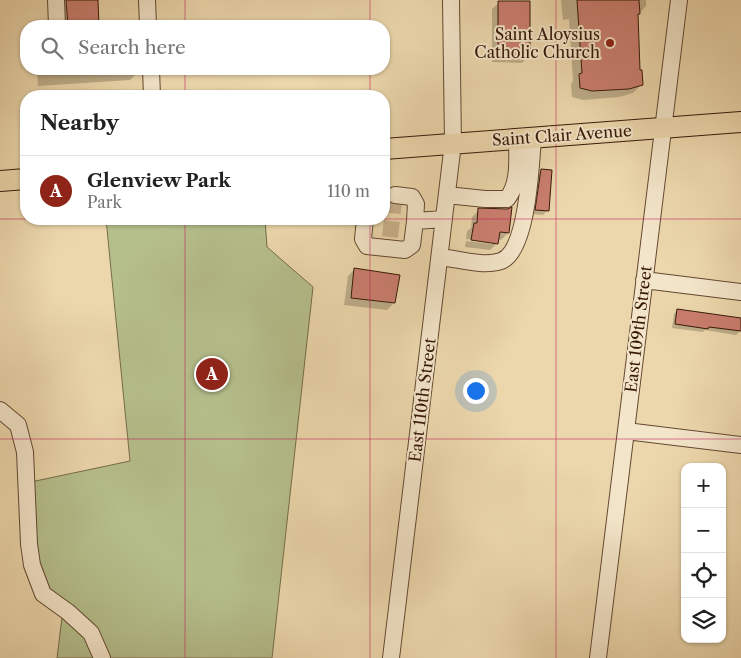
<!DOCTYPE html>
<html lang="en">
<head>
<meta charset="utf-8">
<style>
  body { margin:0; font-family:"Libre Caslon Text",serif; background:#f2f2f2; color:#222 }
  .controls { position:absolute; right:15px; bottom:15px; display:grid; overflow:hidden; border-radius:10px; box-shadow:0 1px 4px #0004 }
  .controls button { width:45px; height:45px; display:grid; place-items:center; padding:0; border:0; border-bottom:1px solid #e0e0e0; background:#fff; color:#222; font:25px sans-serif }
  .you { position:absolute; left:475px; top:390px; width:18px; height:18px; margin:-12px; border:4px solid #fff; border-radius:50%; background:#1a73e8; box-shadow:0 0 0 8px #1a73e833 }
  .badge { display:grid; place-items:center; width:32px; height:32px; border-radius:50%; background:#8f2418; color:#fff; font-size:16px; font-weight:700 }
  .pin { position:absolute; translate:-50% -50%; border:2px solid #fff; box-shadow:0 1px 5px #0006 }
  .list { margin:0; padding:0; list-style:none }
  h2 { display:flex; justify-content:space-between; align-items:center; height:65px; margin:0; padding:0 20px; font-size:21px }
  h2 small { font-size:16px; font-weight:400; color:#767676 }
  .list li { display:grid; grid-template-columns:32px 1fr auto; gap:15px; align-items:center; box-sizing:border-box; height:70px; padding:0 20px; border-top:1px solid #e0e0e0 }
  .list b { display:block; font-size:19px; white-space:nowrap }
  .list p { margin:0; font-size:16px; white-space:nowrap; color:#767676 }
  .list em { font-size:16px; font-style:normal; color:#767676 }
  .icon { flex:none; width:28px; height:28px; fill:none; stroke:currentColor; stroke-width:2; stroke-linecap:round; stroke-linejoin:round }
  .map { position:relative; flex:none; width:741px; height:658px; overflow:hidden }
  .search { position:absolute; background:#fff; box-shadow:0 1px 4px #0004; left:20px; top:20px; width:370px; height:55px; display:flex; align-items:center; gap:12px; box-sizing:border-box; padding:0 18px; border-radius:20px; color:#767676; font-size:19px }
  .panel { position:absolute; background:#fff; box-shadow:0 1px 4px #0004; left:20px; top:90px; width:370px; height:135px; border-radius:20px }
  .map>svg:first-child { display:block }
  .green { fill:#b5bf8c; stroke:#766c4a }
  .shadow { fill:#0003 }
  .building { fill:#ca7e6f; stroke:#371808 }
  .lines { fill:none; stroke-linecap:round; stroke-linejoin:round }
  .minor-tunnel { stroke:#c8b18b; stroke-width:16; stroke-dasharray:16 8; stroke-linecap:butt }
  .minor-casing { stroke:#644831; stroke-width:18 }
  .major-casing { stroke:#371808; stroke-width:22 }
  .minor { stroke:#f3e5c9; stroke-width:16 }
  .major { stroke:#ecd7ac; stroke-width:20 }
  .grid { fill:none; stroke:#c2185b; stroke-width:1; stroke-opacity:0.55 }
  .poi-dot { fill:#8f2418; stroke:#f3e5c9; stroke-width:2 }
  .labels { text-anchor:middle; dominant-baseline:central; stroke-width:4; stroke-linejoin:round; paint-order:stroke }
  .poi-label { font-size:16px; fill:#371808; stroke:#f3e5c9; text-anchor:end }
  .street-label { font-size:16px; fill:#371808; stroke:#f3e5c9 }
</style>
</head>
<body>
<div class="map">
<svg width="741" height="658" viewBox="0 0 741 658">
  <rect width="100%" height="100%" fill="#ecd7ac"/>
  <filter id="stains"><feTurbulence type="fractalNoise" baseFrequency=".004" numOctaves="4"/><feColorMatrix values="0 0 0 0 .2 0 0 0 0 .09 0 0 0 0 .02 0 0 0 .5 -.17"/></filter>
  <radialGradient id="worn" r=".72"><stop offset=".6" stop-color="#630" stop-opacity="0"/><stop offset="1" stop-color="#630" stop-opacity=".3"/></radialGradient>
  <!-- green -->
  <path class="green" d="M 106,219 L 265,219 L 267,247 L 313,287 L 272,658 L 57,658 L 63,609 L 43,594 L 26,483 L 130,461 Z"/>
  <!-- shadow -->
  <path class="shadow" d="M 57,0 L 97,0 L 98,26 L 59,26 Z
    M 561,0 L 646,0 L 646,6 L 637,16 L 639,71 L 642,84 L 633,93 L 619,97 L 583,100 L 572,97 L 571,84 L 573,81 L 569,19 L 563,20 Z
    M 499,3 L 529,56 L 522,63 L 492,62 L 492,9 Z
    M 37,69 L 139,69 L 139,71 L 130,80 L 38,86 Z
    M 541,170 L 547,211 L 543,215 L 532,214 L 537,175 Z
    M 479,210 L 508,233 L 501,240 L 498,239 L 497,243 L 490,250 L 465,247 L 466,241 L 493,244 L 493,242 L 466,239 L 467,231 L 471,228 L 472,217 Z
    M 355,269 L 394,303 L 387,310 L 344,305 L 348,276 Z
    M 677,310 L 741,319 L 740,331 L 736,335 L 705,330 L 703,332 L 672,328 L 674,314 Z"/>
  <!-- building -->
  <path class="building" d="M 66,0 L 98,0 L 99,26 L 68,26 Z
    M 577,0 L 639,0 L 640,14 L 638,14 L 640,70 L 642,70 L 643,85 L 629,89 L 592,91 L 580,88 L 579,74 L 582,73 Z
    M 498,1 L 530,1 L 530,56 L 498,56 Z
    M 541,169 L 552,170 L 549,211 L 535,210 Z
    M 512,207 L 509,233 L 500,232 L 498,244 L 471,240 L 474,223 L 477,223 L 478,208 L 507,209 Z
    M 354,268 L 400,275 L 395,303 L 351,298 Z
    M 677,309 L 741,318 L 741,331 L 709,327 L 708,329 L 675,324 Z"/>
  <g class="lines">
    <!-- minor-tunnel -->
    <path class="minor-tunnel" d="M 390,237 L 394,202"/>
    <!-- minor casing -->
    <g class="minor-casing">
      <path id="minor" d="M 56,0 L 57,26
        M 147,0 L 148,26
        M 151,69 L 152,96
        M 395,195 L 412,197 L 416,204 L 415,221
        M 447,195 L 485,199 L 507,199 C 520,183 517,158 517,138
        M 365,219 L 363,239 L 367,246 L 405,250 L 412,245 L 415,221 L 444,219
        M 440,257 C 459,259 483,267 501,261 C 528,251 531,162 533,137
        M 644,280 L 741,292
        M 0,410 L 18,425 L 25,452 L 29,544 L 32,565 L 43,594 L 68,612 L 91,633 L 102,658
        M 626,431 L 741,445
        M 391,658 L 453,143 L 451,0
        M 598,658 L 679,0"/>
    </g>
    <!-- major casing -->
    <g class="major-casing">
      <path id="major" d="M 384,149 L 741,122
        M 0,181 L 26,179"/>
    </g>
    <!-- minor -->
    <use href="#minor" class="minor"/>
    <!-- major -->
    <use href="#major" class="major"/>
  </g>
  <!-- grid -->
  <path class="grid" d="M 185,0 L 185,26M 370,0 L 370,26M 556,0 L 556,658M 185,69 L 185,96M 370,69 L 370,96M 0,219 L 741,219M 185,219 L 185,658M 370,219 L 370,658M 0,439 L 741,439"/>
  <!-- markers -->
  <circle class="poi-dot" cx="610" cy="43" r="5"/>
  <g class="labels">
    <!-- poi labels -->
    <g class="poi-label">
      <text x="600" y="34">Saint Aloysius<tspan x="600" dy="18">Catholic Church</tspan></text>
    </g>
    <!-- street labels -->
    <g class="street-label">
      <text transform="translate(562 135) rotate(-4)">Saint Clair Avenue</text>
      <text transform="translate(638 329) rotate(-83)">East 109th Street</text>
      <text transform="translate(422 400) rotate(-83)">East 110th Street</text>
    </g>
  </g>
  <rect width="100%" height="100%" filter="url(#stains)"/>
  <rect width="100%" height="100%" fill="url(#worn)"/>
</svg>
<div class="controls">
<button>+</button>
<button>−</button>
<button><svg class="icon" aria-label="locate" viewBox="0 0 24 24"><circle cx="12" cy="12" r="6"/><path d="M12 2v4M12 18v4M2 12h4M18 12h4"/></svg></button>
<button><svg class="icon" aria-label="layers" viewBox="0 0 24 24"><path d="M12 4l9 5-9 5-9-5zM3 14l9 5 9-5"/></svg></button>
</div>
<div class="you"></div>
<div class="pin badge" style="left:212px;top:374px">A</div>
<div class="search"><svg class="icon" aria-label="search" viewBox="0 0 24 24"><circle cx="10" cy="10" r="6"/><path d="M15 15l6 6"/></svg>Search here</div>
<section class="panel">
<h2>Nearby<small></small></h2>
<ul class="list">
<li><span class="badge">A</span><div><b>Glenview Park</b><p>Park</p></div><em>110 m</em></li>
</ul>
</section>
</div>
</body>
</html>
